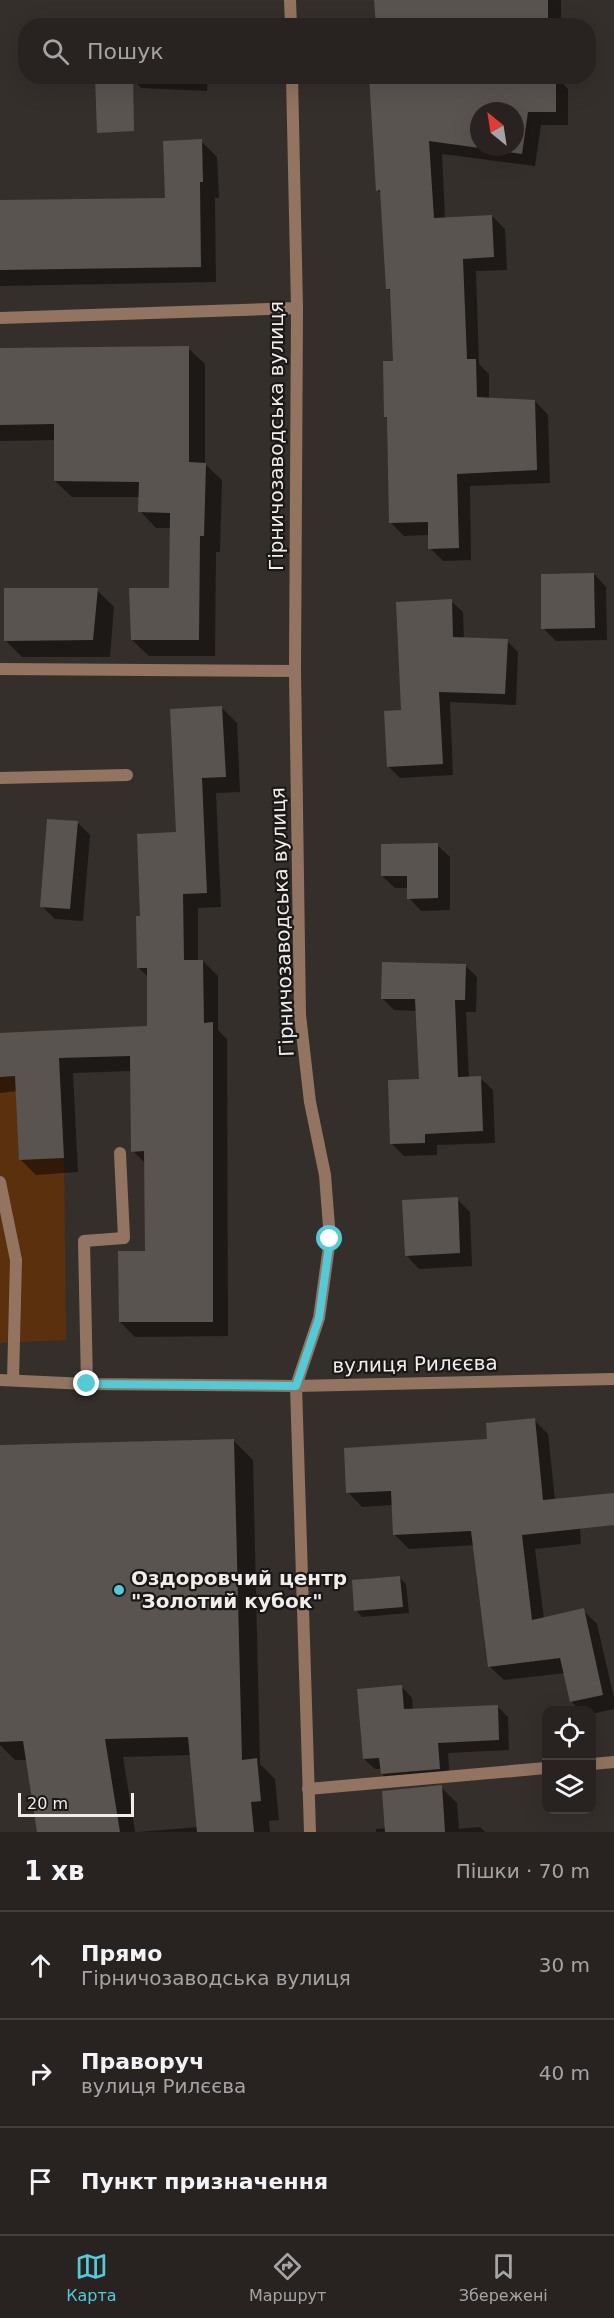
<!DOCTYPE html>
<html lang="uk">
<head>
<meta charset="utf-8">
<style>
  body { margin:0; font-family:"DejaVu Sans",sans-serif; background:#302b2a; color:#f1f3f6 }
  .controls { position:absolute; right:18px; bottom:18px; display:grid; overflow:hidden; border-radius:12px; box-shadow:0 6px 24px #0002 }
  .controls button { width:54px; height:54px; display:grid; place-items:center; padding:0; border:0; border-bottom:2px solid #44403f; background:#282321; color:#f1f3f6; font:30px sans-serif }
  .compass { position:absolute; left:470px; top:102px; width:54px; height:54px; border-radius:50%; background:#282321; box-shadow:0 6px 24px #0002; rotate:330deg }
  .scale { position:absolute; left:18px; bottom:15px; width:116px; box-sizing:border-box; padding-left:6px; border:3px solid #f1edeb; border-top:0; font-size:16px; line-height:21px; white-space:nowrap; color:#f1edeb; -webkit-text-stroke:4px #1a1817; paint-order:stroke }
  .stop { position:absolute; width:18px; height:18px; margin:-14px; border:4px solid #52cbd8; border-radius:50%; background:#fff }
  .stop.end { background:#52cbd8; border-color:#fff; box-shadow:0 2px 6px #0008 }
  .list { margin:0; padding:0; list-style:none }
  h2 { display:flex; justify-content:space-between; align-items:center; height:78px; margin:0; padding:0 24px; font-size:26px }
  h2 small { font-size:20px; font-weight:400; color:#a5a4a5 }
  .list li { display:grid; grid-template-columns:39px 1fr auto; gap:18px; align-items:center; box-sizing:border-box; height:108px; padding:0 24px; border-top:2px solid #44403f }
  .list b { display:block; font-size:22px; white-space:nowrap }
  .list p { margin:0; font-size:20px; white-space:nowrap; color:#a5a4a5 }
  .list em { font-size:20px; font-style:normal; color:#a5a4a5 }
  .icon { flex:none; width:33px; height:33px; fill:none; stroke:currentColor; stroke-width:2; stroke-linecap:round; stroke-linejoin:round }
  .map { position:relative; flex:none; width:614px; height:1832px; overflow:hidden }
  .search { position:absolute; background:#282321; box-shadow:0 6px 24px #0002; left:18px; right:18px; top:18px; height:66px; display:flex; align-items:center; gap:15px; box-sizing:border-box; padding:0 21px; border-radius:24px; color:#a5a4a5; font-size:22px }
  .sheet { height:402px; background:#282321 }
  nav { display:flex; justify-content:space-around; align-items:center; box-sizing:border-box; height:84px; border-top:2px solid #44403f; background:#282321; font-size:16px; color:#a5a4a5 }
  nav a { display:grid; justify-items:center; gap:3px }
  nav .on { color:#52cbd8 }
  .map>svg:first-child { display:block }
  .green { fill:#5b300c }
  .shadow { fill:#0007; fill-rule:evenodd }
  .building { fill:#5a5451; fill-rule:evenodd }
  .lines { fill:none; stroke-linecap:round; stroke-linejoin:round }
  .service { stroke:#927460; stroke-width:12 }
  .minor { stroke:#927460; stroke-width:12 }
  .route { stroke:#52cbd8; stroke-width:8 }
  .poi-dot { fill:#52cbd8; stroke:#1a1817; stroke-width:2 }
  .labels { text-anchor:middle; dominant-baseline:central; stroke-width:4.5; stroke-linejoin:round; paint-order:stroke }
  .street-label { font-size:20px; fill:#f1edeb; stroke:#1a1817 }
  .poi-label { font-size:20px; font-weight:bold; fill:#f1edeb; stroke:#1a1817; text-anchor:start }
</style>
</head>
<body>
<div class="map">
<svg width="614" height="1832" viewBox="0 0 614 1832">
  <rect width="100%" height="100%" fill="#352f2c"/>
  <!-- green -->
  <path class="green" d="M 57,1030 L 64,1158 L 66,1340 L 0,1343 L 0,1033 Z"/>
  <!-- shadow -->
  <path class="shadow" d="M 376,0 L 561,0 L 561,26 L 377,26 Z
    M 129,76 L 208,76 L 207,91 L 141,88 Z
    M 371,76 L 561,76 L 561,82 L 568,89 L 568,125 L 541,125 L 535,166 L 442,154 L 445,219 L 492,216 L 505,229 L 507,270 L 476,271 L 479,364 L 489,374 L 489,399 L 535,401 L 548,415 L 550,483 L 470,486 L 471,560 L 443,561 L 430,548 L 429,535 L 404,536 L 391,523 L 389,420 L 385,417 L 394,362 L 392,293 L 387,288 L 382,194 L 377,190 ZM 479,111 L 515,111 L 515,147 L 479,147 Z
    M 201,141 L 217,157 L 219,198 L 215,198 L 216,282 L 0,286 L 0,202 L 166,199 Z
    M 188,348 L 205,364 L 205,464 L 222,480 L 220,552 L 216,552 L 215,656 L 149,656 L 132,640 L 170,590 L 172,528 L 156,528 L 140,511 L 140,497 L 72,497 L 55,481 L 55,440 L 0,441 L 0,349 Z
    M 594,574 L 606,587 L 607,640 L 556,641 L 543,628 Z
    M 97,590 L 114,607 L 110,657 L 22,657 L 5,640 Z
    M 451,601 L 463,612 L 464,639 L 507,641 L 518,652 L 516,705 L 450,702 L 453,775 L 400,778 L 388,766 L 403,712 Z
    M 222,708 L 237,723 L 240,792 L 216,793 L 221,907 L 198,908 L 198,961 L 203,961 L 218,976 L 218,1030 L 227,1039 L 228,1336 L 135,1337 L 120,1322 L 147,1253 L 146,1164 L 133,1151 L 132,1071 L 73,1073 L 78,1172 L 36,1175 L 21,1160 L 17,1091 L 0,1093 L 0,1035 L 149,1027 L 148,977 L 139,968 L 141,917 L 177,834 Z
    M 77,822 L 90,835 L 83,921 L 55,919 L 42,906 Z
    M 437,845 L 450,857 L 450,910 L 421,911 L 409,898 L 409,888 L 395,888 L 382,876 Z
    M 465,965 L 477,977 L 476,1012 L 466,1012 L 469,1078 L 480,1078 L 493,1090 L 495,1143 L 437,1145 L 437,1155 L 404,1156 L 392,1144 L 421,1080 L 417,1011 L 394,1010 L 382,998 Z
    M 457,1199 L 470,1212 L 472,1266 L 419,1269 L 407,1256 Z
    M 534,1420 L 548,1434 L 555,1500 L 579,1514 L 581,1544 L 535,1549 L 544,1619 L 583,1610 L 597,1624 L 614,1698 L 614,1709 L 592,1714 L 592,1710 L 580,1710 L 571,1701 L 565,1673 L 504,1680 L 489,1666 L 475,1545 L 409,1549 L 395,1535 L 393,1505 L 362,1507 L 348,1492 L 489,1441 Z
    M 234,1441 L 253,1460 L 260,1764 L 275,1779 L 279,1820 L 269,1821 L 270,1832 L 138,1832 L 198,1827 L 191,1755 L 123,1757 L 135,1832 L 39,1832 L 28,1760 L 15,1760 L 0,1745 L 0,1447 Z
    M 400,1578 L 406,1584 L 409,1613 L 362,1617 L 356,1610 Z
    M 402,1687 L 412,1698 L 413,1710 L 497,1706 L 508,1717 L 509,1750 L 448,1753 L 450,1779 L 393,1784 L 382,1774 L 382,1769 L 375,1769 L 364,1759 Z
    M 441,1787 L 457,1803 L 459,1829 L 480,1827 L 485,1832 L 376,1832 L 376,1829 L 387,1828 Z"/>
  <!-- building -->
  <path class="building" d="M 374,0 L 548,0 L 548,26 L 376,26 Z
    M 95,76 L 133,76 L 134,131 L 97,133 Z
    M 369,76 L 556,76 L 556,112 L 528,112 L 522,154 L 429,141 L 434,218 L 492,215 L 494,257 L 463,259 L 467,359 L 476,359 L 477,397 L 535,400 L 537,470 L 457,474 L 459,548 L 428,549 L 428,522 L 389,523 L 387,417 L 384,417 L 383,361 L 393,361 L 390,289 L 386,289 L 380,190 L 376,191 ZM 479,111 L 515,111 L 515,147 L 479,147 Z
    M 202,139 L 203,182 L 200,182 L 201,267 L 0,270 L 0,200 L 165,198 L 163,141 Z
    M 189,346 L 189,462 L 206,463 L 204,536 L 200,536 L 199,640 L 131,640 L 129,588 L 169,588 L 170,513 L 138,512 L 139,482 L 54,481 L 54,424 L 0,425 L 0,348 Z
    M 594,573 L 595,628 L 541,629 L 541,574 Z
    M 4,588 L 98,588 L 93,640 L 4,641 Z
    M 452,599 L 453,637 L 508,639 L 505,694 L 439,692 L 443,764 L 387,767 L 384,711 L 401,710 L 396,602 Z
    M 222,706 L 226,777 L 202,778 L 207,893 L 183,894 L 184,960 L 203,960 L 204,1023 L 213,1022 L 213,1322 L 119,1322 L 118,1251 L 145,1251 L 144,1151 L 131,1152 L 130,1056 L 59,1058 L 64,1158 L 19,1160 L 15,1076 L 0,1077 L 0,1033 L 147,1026 L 147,968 L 137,968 L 136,916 L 140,916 L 137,834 L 176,832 L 170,709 Z
    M 47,819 L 78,821 L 70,909 L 40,907 Z
    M 438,843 L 438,898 L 407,899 L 407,876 L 381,876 L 381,844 Z
    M 382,962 L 466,964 L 465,1000 L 455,1000 L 458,1077 L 481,1076 L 483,1131 L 425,1134 L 425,1143 L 390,1144 L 388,1080 L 419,1079 L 415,999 L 381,999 Z
    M 458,1197 L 460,1253 L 405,1256 L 402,1200 Z
    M 535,1418 L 543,1500 L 614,1493 L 614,1525 L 522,1535 L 532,1620 L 584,1608 L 603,1695 L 570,1702 L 560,1658 L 488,1667 L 471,1531 L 393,1535 L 391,1491 L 346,1493 L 344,1448 L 487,1439 L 486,1423 Z
    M 234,1439 L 242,1760 L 257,1758 L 261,1801 L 251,1802 L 254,1832 L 197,1832 L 188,1737 L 105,1739 L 120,1832 L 37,1832 L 23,1741 L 0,1742 L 0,1445 Z
    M 400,1576 L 403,1607 L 354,1611 L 352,1580 Z
    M 402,1685 L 404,1709 L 498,1705 L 499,1740 L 438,1743 L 440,1769 L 381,1774 L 379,1758 L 363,1759 L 357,1689 Z
    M 442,1785 L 445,1832 L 385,1832 L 382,1791 Z"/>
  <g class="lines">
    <!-- service -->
    <path class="service" d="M 0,318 L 297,308
      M 0,669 L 295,671
      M 0,778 L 127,775
      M 0,1182 L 16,1260 L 13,1380
      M 87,1384 L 84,1241 L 124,1238 L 120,1153
      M 592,1764 L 614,1762
      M 308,1789 L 546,1768"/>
    <!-- minor -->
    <path class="minor" d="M 290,0 L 291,26
      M 292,76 L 297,308 L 295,671 L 300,1015 L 310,1102 L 325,1175 L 330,1239 L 319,1318 L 296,1386 L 310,1832
      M 0,1380 L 87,1384 L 296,1386 L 614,1379"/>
  </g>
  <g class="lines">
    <!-- route -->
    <path class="route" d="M 87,1384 L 296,1386 L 319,1318 L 330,1239"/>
  </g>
  <!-- markers -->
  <circle class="poi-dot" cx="119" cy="1590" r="6"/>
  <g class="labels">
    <!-- street labels -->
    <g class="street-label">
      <text transform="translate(276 436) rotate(-90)">Гірничозаводська вулиця</text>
      <text transform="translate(282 922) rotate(-92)">Гірничозаводська вулиця</text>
      <text transform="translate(415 1364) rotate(-1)">вулиця Рилєєва</text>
    </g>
    <!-- poi labels -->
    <g class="poi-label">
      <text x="131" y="1578">Оздоровчий центр<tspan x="131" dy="23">"Золотий кубок"</tspan></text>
    </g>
  </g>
</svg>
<div class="controls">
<button><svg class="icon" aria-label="locate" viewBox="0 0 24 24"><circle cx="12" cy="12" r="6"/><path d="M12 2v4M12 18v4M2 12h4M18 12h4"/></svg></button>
<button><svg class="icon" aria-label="layers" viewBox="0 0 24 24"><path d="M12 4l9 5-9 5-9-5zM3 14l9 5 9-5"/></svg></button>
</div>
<svg class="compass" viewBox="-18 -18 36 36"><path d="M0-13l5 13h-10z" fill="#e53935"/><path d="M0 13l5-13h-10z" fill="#a5a4a5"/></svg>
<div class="scale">20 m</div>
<div class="stop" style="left:330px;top:1239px"></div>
<div class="stop end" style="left:87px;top:1384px"></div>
<div class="search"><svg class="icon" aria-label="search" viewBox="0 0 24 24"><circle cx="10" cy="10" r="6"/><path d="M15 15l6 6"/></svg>Пошук</div>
</div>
<section class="sheet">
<h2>1 хв<small>Пішки · 70 m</small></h2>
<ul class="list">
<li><svg class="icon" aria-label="ahead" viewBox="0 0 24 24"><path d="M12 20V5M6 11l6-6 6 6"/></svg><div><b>Прямо</b><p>Гірничозаводська вулиця</p></div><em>30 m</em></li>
<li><svg class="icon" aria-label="right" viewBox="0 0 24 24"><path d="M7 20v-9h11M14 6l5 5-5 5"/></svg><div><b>Праворуч</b><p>вулиця Рилєєва</p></div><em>40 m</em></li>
<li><svg class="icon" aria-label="arrive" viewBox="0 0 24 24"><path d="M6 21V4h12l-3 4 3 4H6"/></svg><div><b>Пункт призначення</b></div></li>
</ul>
</section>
<nav>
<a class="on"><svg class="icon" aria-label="map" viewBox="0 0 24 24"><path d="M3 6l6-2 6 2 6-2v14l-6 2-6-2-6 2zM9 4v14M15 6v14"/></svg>Карта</a>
<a><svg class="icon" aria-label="directions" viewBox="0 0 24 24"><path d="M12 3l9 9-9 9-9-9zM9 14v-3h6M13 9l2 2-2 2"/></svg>Маршрут</a>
<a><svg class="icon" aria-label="saved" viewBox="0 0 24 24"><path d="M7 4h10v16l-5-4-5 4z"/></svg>Збережені</a>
</nav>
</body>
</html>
